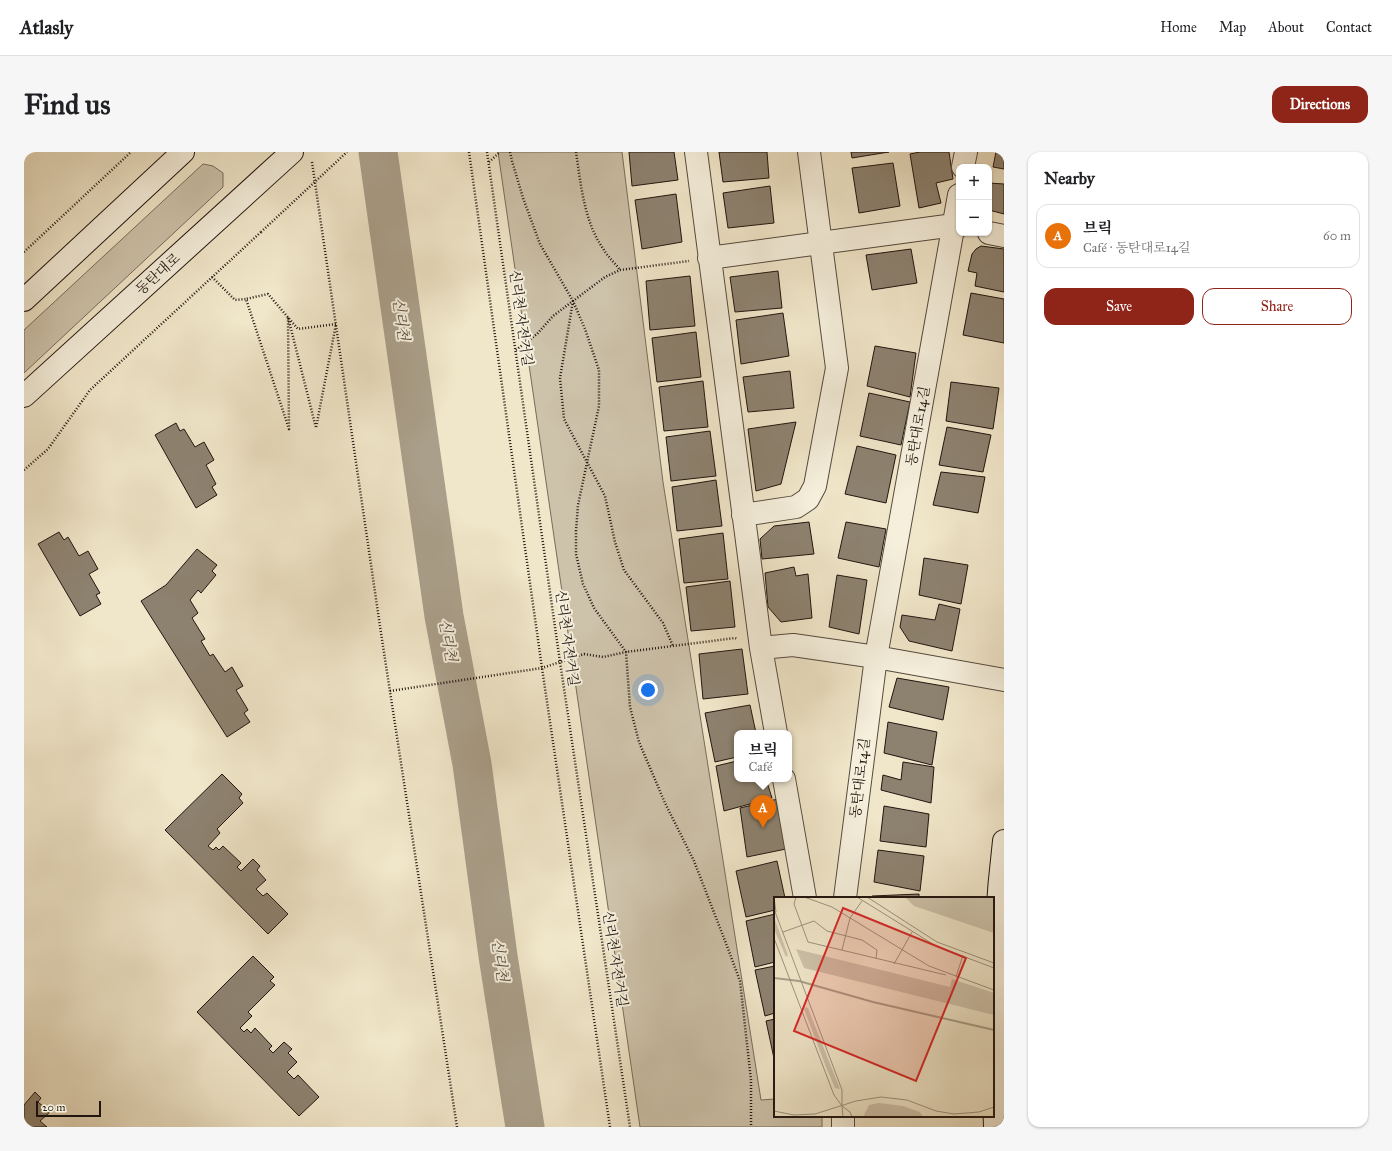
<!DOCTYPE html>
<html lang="en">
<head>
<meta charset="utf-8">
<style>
  body { margin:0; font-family:"IM FELL Great Primer","Noto Serif KR",serif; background:#f6f6f6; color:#202124 }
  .controls { position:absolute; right:12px; top:12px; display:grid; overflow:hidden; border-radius:8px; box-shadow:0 1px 3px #0004 }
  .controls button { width:36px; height:36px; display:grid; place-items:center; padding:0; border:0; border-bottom:1px solid #e0e0e0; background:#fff; color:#202124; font:20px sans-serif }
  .scale { position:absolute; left:12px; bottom:10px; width:65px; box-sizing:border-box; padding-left:4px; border:2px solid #211510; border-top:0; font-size:11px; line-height:14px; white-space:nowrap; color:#211510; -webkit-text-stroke:3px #f5efdc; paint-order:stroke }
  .you { position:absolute; left:624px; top:538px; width:14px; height:14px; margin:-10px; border:3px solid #fff; border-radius:50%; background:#1a73e8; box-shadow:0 0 0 6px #1a73e833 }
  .badge { display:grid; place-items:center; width:26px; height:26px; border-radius:50%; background:#8f2418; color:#fff; font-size:13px; font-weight:700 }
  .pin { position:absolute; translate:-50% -33px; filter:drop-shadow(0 1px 2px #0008) }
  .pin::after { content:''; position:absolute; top:21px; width:14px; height:12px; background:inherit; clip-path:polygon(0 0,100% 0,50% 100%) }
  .popup { position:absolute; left:710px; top:578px; width:58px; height:52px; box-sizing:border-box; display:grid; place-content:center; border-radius:8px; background:#fff; filter:drop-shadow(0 1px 3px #0005); font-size:13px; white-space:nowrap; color:#757577 }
  .popup b { font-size:15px; color:#202124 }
  .popup::after { content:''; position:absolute; left:50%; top:100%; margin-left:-8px; border:8px solid transparent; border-top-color:#fff }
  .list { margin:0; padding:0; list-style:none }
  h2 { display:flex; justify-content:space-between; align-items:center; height:52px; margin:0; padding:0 16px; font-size:17px }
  h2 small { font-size:13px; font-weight:400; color:#757577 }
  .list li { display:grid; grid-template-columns:26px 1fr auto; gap:12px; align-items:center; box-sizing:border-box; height:64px; margin:0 8px 8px; padding:0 8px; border:1px solid #e0e0e0; border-radius:12px }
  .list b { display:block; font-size:15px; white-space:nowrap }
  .list p { margin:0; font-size:13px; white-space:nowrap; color:#757577 }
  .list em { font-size:13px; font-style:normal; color:#757577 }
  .actions { display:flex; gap:8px; padding:12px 16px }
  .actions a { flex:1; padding:9px 0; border:1px solid #8f2418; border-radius:12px; text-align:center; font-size:14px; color:#8f2418 }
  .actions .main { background:#8f2418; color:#fff }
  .map { position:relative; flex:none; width:980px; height:975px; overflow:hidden; border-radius:12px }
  header { display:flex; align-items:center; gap:24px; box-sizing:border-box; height:56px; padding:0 20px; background:#fff; border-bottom:1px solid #e0e0e0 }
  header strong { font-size:19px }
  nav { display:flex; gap:22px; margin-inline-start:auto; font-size:14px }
  .intro { display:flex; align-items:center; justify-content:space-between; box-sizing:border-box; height:96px; padding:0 24px }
  h1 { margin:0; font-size:28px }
  .button { padding:10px 18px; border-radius:12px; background:#8f2418; color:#fff; font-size:14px; font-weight:700 }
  main { display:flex; gap:24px; padding:0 24px }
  aside { flex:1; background:#fff; border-radius:12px; box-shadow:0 1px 3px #0004 }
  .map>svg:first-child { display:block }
  .green { fill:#cdc2aa; stroke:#776c5d }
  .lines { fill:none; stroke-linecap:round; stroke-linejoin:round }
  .river { stroke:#aa9f8a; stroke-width:39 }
  .building { fill:#8d8270; stroke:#211510 }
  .minor-casing { stroke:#55493e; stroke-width:24 }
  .secondary-casing { stroke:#211510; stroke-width:24 }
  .path { stroke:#211510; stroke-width:2.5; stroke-dasharray:1 2; stroke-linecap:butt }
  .minor { stroke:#f5efdc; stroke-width:22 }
  .secondary { stroke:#f5efdc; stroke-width:22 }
  .path-bridge { stroke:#211510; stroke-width:2.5; stroke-dasharray:1 2; stroke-linecap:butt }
  .labels { text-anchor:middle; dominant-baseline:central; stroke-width:4; stroke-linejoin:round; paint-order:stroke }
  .street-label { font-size:14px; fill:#211510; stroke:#f5efdc }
  .water-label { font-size:15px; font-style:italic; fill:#584c41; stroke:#f5efdc }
  .inset-river { fill:none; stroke:#aa9f8a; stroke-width:2 }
  .inset-road { fill:none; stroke:#9d927f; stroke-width:1 }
  .view { fill:#d62828; fill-opacity:0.15; stroke:#d62828; stroke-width:2 }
  .inset-edge { fill:none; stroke:#211510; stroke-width:2 }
</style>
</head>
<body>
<header>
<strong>Atlasly</strong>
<nav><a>Home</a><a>Map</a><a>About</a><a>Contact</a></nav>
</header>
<div class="intro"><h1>Find us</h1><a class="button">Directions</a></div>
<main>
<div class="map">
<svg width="980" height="975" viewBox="0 0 980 975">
  <rect width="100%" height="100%" fill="#f0e6c9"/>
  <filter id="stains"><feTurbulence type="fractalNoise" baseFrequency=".005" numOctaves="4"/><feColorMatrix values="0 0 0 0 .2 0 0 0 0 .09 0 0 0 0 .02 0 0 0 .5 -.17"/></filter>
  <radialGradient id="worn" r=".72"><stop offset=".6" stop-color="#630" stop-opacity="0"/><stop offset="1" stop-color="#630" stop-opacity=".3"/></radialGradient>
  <!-- green -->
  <path class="green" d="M 474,0 L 598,0 L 639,330 L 737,948 L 751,947 L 751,964 L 798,964 L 798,975 L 616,975 Z
    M 179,12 L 189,14 L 199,21 L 199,35 L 0,221 L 0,178 Z"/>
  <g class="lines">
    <!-- river -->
    <path class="river" d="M 354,0 L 420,464 L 448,612 L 474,804 L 501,975"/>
  </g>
  <!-- building -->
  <path class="building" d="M 605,0 L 650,0 L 654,28 L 608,34 Z
    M 695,0 L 743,0 L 745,26 L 699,30 Z
    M 827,0 L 865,0 L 828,6 Z
    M 896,0 L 925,0 L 929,27 L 912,31 L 917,51 L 895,56 L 886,2 Z
    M 972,0 L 980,0 L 980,17 L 969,15 Z
    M 869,11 L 876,54 L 835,61 L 828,16 Z
    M 965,31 L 980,32 L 980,62 L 965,58 Z
    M 746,34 L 750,71 L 704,76 L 699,41 Z
    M 652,42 L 658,90 L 618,97 L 611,48 Z
    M 957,94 L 980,97 L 980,140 L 951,134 L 953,121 L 944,119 L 948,102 L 952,97 Z
    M 887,97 L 893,131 L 848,138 L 842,103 Z
    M 754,119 L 758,156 L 711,160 L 706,125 Z
    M 666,124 L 671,174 L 626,178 L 622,129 Z
    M 947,141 L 980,147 L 980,191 L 939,183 Z
    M 759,161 L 765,204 L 717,212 L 712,168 Z
    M 672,180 L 677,225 L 633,230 L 628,186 Z
    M 851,194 L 892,201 L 886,245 L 843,234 Z
    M 766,219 L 770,256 L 724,260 L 719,225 Z
    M 679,229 L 684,275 L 640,279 L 635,235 Z
    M 927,230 L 975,236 L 969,277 L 922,269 Z
    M 845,241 L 886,250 L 877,293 L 836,284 Z
    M 772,270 L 757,332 L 732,339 L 724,277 Z
    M 152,271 L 156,279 L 160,277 L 171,295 L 180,290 L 190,308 L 182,313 L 192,332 L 188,335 L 193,343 L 172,356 L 131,283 Z
    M 923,275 L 967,283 L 959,320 L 915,313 Z
    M 686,279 L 692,324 L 647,329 L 642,285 Z
    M 833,294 L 872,303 L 862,351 L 821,342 Z
    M 917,320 L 961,325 L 954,361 L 909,353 Z
    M 692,328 L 698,374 L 653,379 L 648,335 Z
    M 785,370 L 790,402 L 738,407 L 736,387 L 750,374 Z
    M 822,370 L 862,377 L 855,415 L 814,406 Z
    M 35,380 L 40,388 L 44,385 L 55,404 L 64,399 L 74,417 L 65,422 L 76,441 L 72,443 L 77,452 L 56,464 L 14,392 Z
    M 699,381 L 704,427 L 660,431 L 655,387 Z
    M 173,397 L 193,413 L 188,419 L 192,423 L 177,441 L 174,438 L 166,448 L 174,461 L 168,466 L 181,487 L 177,489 L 186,504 L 189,502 L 201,520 L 208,515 L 219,534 L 212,538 L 224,558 L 220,561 L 226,570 L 203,585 L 117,449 L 142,433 Z
    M 900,406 L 944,413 L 937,452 L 895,443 Z
    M 770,415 L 772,424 L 784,422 L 788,466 L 757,470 L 744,455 L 741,421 Z
    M 813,423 L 843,428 L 835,482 L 805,475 Z
    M 706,429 L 711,475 L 667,479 L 662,435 Z
    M 915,452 L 936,457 L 928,499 L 885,489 L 876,475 L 878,463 L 911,468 Z
    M 718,497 L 724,542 L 679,547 L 675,502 Z
    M 873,526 L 925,535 L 919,568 L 865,555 Z
    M 726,553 L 732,581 L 713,581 L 713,605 L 691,610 L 681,561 Z
    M 864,570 L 913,580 L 908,613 L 860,601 Z
    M 713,609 L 713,627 L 742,627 L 748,646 L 700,659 L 692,614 Z
    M 879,610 L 910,615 L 907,651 L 857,638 L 859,623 L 877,628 Z
    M 198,622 L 218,642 L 215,646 L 219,651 L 193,677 L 196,681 L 184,694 L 189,698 L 192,695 L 195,698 L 199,694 L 217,711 L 213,715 L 217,719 L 229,707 L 236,714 L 233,718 L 242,728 L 232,737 L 239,744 L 243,741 L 264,762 L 244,782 L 141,678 Z
    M 754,647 L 762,697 L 723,705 L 716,656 Z
    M 860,654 L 905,662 L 902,695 L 856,689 Z
    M 854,698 L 900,704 L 896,739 L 850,730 Z
    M 753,709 L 761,746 L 751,746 L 751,758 L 722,765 L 712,719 Z
    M 895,742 L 895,746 L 848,746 L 848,744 Z
    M 751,762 L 751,810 L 731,815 L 722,769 Z
    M 229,804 L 250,825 L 246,829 L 251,833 L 224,860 L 228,864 L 216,876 L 220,880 L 223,877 L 227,881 L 231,876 L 248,894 L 245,897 L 249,901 L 260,890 L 268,897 L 264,901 L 273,910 L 263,920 L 270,927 L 274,923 L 295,945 L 275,964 L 173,860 Z
    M 751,814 L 751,861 L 741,864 L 731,818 Z
    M 751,867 L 751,911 L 742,869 Z
    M 11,940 L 17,946 L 14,950 L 26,960 L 16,969 L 23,975 L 0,975 L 0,953 Z"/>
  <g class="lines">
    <!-- minor casing -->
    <g class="minor-casing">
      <path id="minor" d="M 672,0 L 737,496 L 752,581
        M 939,15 L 942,0
        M 965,81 L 980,84
        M 685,106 L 930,73 L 935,74
        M 719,363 L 772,355 L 784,347 L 791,334 L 813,216 L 785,0
        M 737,496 L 769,493 L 852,505 L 980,528
        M 760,627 L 781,746
        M 821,746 L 852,505 L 935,43
        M 819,964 L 819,975"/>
    </g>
    <!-- secondary casing -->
    <g class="secondary-casing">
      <path id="secondary" d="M 0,148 L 159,0
        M 0,244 L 268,0
        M 971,975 C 970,947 970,918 970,890 C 969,823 972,756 980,689"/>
    </g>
    <!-- path -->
    <path class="path" d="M 445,0 L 518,516 L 586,975
      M 463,0 L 536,510 L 606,975
      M 486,0 L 488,9 L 499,46 L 516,92 L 549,149 L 561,177 L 575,218 L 575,254 L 554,353 L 552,379 L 552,402 L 559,432 L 570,456 L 602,500 L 606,555 L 615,590 L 641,651 L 670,709 L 703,794 L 716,829 L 727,928 L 727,975
      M 552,0 C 557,33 560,70 580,98 C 584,105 591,111 596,118
      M 288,10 L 357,481 L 433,975
      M 465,10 L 476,0
      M 0,100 L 107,0
      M 188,125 L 211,148 L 222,147 L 265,277 L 264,165 L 292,276 L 312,172 L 274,177 L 244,142 L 222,147
      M 549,149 L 536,226 L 540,267 L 581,344 L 591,390 L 600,418 L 639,471 L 649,494
      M 492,198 L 513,182 L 529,164 L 581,125 L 596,118 L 665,109
      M 0,318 L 24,297 L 66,238 L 237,80
      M 366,539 L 518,516 L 560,502 L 579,505 L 602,500 L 711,486 L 714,487"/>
    <!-- minor -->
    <use href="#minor" class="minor"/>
    <!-- secondary -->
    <use href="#secondary" class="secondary"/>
    <!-- path-bridge -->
    <path class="path-bridge" d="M 237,80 L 323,0"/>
  </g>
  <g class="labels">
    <!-- street labels -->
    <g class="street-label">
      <text transform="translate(134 122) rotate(-42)">동탄대로</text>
      <text transform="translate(497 166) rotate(82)">신리천 자전거길</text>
      <text transform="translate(894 274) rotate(-80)">동탄대로14길</text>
      <text transform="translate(543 486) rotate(82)">신리천 자전거길</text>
      <text transform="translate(836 626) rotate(-83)">동탄대로14길</text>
      <text transform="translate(591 807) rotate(81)">신리천 자전거길</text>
    </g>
    <!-- water labels -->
    <g class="water-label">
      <text transform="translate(377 167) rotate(82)">신리천</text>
      <text transform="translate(424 488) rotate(80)">신리천</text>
      <text transform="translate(476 808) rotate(82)">신리천</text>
    </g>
  </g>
  <!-- overview -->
  <g transform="translate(750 745)">
    <rect width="220" height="220" fill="#f0e6c9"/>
    <path d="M 131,0 L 220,0 L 220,36 L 140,9 ZM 0,20 L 14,58 L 12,60 L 0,32 ZM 22,52 L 176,90 L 178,82 L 220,96 L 220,118 L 30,71 ZM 32,110 L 34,111 L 66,192 L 61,191 L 52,170 L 30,112 ZM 105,206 L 129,209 L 146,215 L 149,220 L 89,220 L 95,208 Z" fill="#cdc2aa"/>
    <path class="inset-river" d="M 0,81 L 25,84 L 99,105 L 220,133"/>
    <path class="inset-road" d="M 0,0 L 2,15M 22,0 L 20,7 L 34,45 L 172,78M 30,0 L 58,10 L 155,69 L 220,93M 83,0 L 162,49 L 220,71M 93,0 L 163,45 L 220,66M 0,12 L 68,193 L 68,209 L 76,215 L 78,220M 9,35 L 40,24 L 53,34 L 88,43 L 103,53 L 102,62M 0,41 L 60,198 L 68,209 L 69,220M 68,53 L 76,21 L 88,4M 120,67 L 138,35M 182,80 L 189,58M 0,214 L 20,218 L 41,217 L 82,204 L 107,200 L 133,203 L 162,214 L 180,217 L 205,215 L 220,210"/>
    <path class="view" d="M 69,11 L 192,61 L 142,184 L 20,134 Z"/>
    <rect width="220" height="220" class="inset-edge"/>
  </g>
  <rect width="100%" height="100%" filter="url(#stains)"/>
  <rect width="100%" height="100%" fill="url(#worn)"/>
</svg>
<div class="controls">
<button>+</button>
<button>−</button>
</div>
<div class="scale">20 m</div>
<div class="you"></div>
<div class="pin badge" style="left:739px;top:676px;background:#e8710a">A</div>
<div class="popup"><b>브릭</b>Café</div>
</div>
<aside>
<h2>Nearby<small></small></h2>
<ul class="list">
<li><span class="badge" style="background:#e8710a">A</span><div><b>브릭</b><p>Café · 동탄대로14길</p></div><em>60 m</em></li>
</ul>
<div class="actions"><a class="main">Save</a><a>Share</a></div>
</aside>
</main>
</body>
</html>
